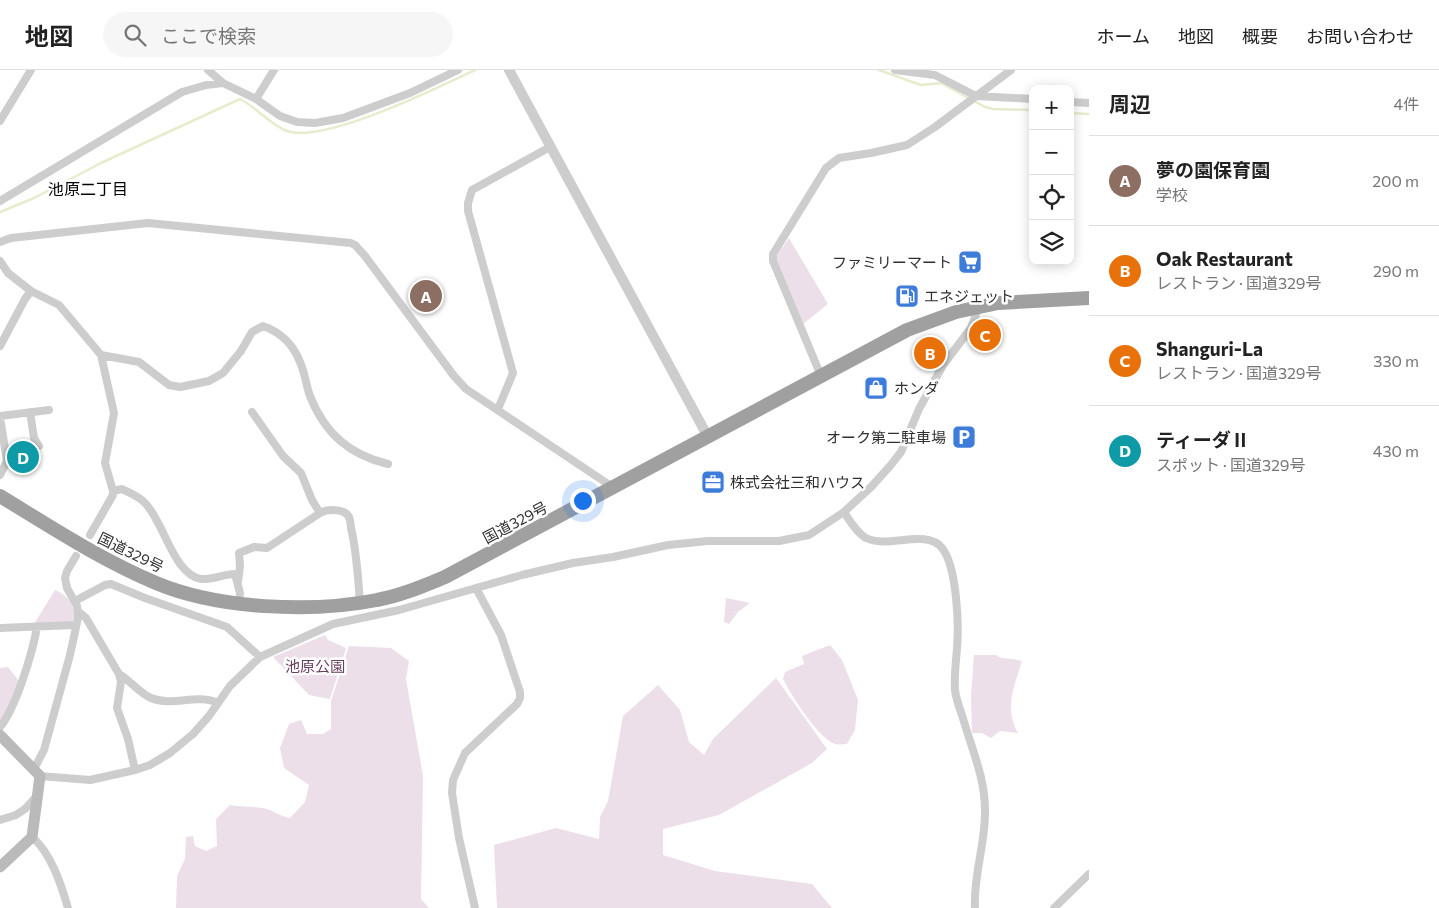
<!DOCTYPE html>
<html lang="ja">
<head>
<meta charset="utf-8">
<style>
  body { margin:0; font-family:Commissioner,"Noto Sans JP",sans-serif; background:#f6f6f6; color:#222 }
  .controls { position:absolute; right:15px; top:15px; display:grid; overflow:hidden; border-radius:10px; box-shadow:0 2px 12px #0003 }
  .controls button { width:45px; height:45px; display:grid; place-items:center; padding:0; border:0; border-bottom:1px solid #e0e0e0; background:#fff; color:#222; font:25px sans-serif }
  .you { position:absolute; left:582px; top:430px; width:18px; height:18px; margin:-12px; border:4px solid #fff; border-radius:50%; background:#1a73e8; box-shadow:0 0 0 8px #1a73e833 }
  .badge { display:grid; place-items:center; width:32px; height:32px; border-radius:50%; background:#3e7cdc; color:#fff; font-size:16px; font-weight:700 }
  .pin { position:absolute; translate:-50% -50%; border:2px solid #fff; box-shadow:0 1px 5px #0006 }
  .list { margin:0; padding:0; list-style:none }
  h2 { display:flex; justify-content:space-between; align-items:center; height:65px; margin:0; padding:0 20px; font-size:21px }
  h2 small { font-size:16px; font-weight:400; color:#767676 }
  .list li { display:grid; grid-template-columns:32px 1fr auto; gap:15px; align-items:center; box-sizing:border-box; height:90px; padding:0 20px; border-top:1px solid #e0e0e0 }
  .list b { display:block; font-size:19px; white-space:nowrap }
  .list p { margin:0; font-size:16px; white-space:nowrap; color:#767676 }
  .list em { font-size:16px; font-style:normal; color:#767676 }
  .icon { flex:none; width:28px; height:28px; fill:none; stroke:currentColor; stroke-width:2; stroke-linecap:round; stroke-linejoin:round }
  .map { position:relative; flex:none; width:1089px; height:838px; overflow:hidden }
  header { display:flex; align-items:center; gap:30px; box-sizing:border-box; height:70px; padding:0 25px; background:#fff; border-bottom:1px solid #e0e0e0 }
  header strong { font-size:24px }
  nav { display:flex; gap:28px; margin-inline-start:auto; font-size:18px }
  .search { width:350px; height:45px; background:#f6f6f6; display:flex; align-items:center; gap:12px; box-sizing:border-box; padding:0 18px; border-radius:28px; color:#767676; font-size:19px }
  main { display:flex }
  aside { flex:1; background:#fff }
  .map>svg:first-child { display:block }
  .green { fill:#ecdfea }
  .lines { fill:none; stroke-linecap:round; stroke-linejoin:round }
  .stream { stroke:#e9ebcd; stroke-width:2.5 }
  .minor { stroke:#cdcdcd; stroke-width:8 }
  .tertiary { stroke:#cdcdcd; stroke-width:10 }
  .secondary { stroke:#bababa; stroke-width:11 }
  .trunk { stroke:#a0a0a0; stroke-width:14 }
  .labels { text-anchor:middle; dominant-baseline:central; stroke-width:5; stroke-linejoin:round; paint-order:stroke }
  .poi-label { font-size:15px; fill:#303030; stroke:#fff; text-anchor:start }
  .street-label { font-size:15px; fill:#303030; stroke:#fff }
  .park-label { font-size:15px; fill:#6a4061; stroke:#fff }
  .neighbourhood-label { font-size:16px; fill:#000; stroke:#fff }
</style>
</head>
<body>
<header>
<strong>地図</strong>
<div class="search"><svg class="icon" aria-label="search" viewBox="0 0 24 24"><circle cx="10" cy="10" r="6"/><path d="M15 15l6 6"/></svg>ここで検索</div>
<nav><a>ホーム</a><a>地図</a><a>概要</a><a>お問い合わせ</a></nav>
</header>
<main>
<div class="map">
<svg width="1089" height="838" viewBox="0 0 1089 838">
  <rect width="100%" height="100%" fill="#fff"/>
  <!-- green -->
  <path class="green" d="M 789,168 L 828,234 L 803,254 L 777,191 L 777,185 Z
    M 55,520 C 70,526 76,538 73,553 L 34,554 Z
    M 726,528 L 750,533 L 738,542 L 729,554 L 724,552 Z
    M 325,565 L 328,570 L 346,578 L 330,629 L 309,625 L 273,587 Z
    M 830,575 L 842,590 L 858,630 L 855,660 L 847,674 C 843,674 838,675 835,674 C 819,669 791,625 783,609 L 785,602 L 804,594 L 802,586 Z
    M 349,576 L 391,578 L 409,591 L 406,609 L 423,706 L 421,829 L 429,838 L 176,838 L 177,806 L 185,789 L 186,767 L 193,766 L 195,776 L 206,781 L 217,776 L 216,749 L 230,735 C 241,737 251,736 263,738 C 271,739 279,746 290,748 L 305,732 L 309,715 L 284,698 L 280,678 L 289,654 L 301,650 L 307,664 L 323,664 L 331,659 L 331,631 Z
    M 974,585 L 996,585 L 1001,588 L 1013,589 L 1022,591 C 1014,617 1004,638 1018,663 L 1000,661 L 991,668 L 982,663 L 972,663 L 971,626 Z
    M 8,597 L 19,611 L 5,645 L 0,651 L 0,598 Z
    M 776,608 L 827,679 L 812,693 L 719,745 L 663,759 L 663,785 L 715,801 L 812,814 L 832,838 L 497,838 L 494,775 L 556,758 L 599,769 L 600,747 L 608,731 L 623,646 L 658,615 L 680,640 L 689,672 L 704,685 L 713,669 Z"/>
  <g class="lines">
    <!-- stream -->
    <path class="stream" d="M 879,0 L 921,15 L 941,13 L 985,37 L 993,39 L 1033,40
      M 1070,43 L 1089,44
      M 0,142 L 34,128 L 101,93 L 240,29 C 256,37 271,55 287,61 C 324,74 439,17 475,0"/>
    <!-- minor -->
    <path class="minor" d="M 208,0 L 223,13
      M 895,0 L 935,5 L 976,26 L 1033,29
      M 256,29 L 274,0
      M 1070,32 L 1089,33
      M 0,51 L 31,0
      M 0,131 L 182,22 L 206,15 L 223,13 L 256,29 L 280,46 L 297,52 L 315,53 L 343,48 L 410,23 L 458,0
      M 0,172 L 11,168 L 148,153 L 351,173 L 355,175 L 365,186 L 454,306 L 466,319 L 614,418
      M 0,191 L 8,203 L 31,221 L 59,235 L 101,285 L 114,343 L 105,393 L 113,421 L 113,425 L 90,465
      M 0,276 L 25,229 L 31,221
      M 101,285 L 139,292 L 169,315 L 180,317 L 209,311 L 223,303 L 241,281 L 252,262 L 263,256 C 280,262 293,274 300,292 C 305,303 306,315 310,326 C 325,364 350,385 388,394
      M 821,306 L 773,191 L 773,184 L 826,98 L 839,88 L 871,83 L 907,75 L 935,57 L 1011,0
      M 498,339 L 513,303 L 468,141 L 468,133 L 472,120 L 550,77
      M 30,342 L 34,368 L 39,376
      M 252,342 L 283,386 L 301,403 L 312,430 L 320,443
      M 0,346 L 49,340
      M 0,348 L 7,391 L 0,405
      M 113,421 L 122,419 C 130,423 140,427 145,433 C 164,452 173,504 201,509 C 212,510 224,504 235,504 L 240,523 L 239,534
      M 844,442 C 850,451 857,463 866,468 C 888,479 926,458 942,478 C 957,497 959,554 957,578 C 956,592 954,606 955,620 C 956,628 959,637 962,645 C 971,677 985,707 985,740 C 986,773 973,805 975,838
      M 238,512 L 240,496 L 239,483 L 254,477 L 267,478 L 320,443 C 327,439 344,438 349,447 C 350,450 351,455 351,458 C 357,483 358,508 360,533
      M 75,531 L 105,515 L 111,514 L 145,528 L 227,557 L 260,587
      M 79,542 L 86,548 L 119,604 C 131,611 139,623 151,628 C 173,637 197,623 218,633
      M 0,558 L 75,555
      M 119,604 L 121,612 L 117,638 L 128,669 L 135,700
      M 0,657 C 16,638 33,581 37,557
      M 34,699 L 44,680 L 70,585 L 78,548 L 77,536 L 67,518 L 65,508 L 67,501 L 76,486
      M 40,706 L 90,710 L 135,700 L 150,695 L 170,683 L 193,664 L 209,646 L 230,616 L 260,587 L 333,554 L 399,540 L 522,505 L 573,493 L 613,487 L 668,475 L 708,471 L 779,471 L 809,465 L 844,442 L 871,417 L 890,396 L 901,382 L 919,339 L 943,295 L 971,258 L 979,236
      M 0,750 L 16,745 L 25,739 L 37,726
      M 32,767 C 51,783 61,814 68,838
      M 475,838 L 459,768 L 452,723 L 453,710 L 465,683 L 517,634 L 520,628 L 520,622 L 501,565 L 476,518
      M 1054,838 L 1089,804"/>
    <!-- tertiary -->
    <path class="tertiary" d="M 509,0 L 708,367"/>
    <!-- secondary -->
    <path class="secondary" d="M 0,665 L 40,706 L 32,767 L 0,797"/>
    <!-- trunk -->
    <path class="trunk" d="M 0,426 C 51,457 101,490 156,513 C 218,539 311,543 377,530 C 400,526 423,516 445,507 L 907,260 L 956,242 L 998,233 L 1089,228"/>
  </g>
  <!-- icons -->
  <defs>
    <g id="supermarket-square" transform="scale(1.25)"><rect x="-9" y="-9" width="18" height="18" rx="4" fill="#3e7cdc" stroke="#fff"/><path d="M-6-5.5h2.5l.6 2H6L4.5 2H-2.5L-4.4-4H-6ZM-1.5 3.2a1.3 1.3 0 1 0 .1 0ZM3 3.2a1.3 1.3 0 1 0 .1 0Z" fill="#fff"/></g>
    <g id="fuel-square" transform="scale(1.25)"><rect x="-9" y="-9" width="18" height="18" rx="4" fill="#3e7cdc" stroke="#fff"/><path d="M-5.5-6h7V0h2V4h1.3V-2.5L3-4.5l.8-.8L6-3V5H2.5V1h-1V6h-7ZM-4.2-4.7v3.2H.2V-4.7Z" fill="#fff"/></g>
    <g id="shop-square" transform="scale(1.25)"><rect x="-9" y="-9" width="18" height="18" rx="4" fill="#3e7cdc" stroke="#fff"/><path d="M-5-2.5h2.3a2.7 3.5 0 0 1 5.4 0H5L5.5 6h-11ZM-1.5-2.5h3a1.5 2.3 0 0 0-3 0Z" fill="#fff"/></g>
    <g id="parking-square" transform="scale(1.25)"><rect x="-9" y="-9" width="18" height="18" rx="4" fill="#3e7cdc" stroke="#fff"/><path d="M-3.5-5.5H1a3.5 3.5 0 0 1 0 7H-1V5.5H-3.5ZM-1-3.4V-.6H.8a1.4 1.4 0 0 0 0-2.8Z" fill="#fff"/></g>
    <g id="office-square" transform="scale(1.25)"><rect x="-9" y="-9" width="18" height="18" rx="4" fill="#3e7cdc" stroke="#fff"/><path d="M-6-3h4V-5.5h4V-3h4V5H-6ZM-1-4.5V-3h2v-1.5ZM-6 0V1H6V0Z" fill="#fff"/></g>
  </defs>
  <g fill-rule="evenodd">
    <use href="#supermarket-square" x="970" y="192"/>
    <use href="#fuel-square" x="907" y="226"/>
    <use href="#shop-square" x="876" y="318"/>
    <use href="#parking-square" x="964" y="367"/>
    <use href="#office-square" x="713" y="412"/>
  </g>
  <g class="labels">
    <!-- poi labels -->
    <g class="poi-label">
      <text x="952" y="192" text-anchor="end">ファミリーマート</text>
      <text x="924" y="226">エネジェット</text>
      <text x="894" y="318">ホンダ</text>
      <text x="946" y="367" text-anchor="end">オーク第二駐車場</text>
      <text x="730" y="412">株式会社三和ハウス</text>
    </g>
    <!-- street labels -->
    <g class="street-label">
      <text transform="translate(515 452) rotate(-28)">国道329号</text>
      <text transform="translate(131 482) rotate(26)">国道329号</text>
    </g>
    <!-- park labels -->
    <g class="park-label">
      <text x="315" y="596">池原公園</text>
    </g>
    <!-- neighbourhood labels -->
    <g class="neighbourhood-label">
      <text x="88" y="118">池原二丁目</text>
    </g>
  </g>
</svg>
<div class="controls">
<button>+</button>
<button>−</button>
<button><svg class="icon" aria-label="locate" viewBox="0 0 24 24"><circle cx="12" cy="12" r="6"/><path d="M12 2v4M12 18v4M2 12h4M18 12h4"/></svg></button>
<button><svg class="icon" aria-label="layers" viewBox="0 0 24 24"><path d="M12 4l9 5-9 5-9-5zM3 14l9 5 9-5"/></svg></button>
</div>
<div class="you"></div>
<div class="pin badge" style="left:426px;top:226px;background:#8d6e63">A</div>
<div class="pin badge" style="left:930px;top:283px;background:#e8710a">B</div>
<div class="pin badge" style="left:985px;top:265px;background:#e8710a">C</div>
<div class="pin badge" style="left:23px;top:387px;background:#0f9aa8">D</div>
</div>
<aside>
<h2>周辺<small>4件</small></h2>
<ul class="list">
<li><span class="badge" style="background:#8d6e63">A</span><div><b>夢の園保育園</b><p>学校</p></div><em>200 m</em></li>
<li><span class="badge" style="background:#e8710a">B</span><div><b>Oak Restaurant</b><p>レストラン · 国道329号</p></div><em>290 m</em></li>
<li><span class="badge" style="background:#e8710a">C</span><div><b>Shanguri-La</b><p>レストラン · 国道329号</p></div><em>330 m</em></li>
<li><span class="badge" style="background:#0f9aa8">D</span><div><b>ティーダⅡ</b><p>スポット · 国道329号</p></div><em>430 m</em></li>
</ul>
</aside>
</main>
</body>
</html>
